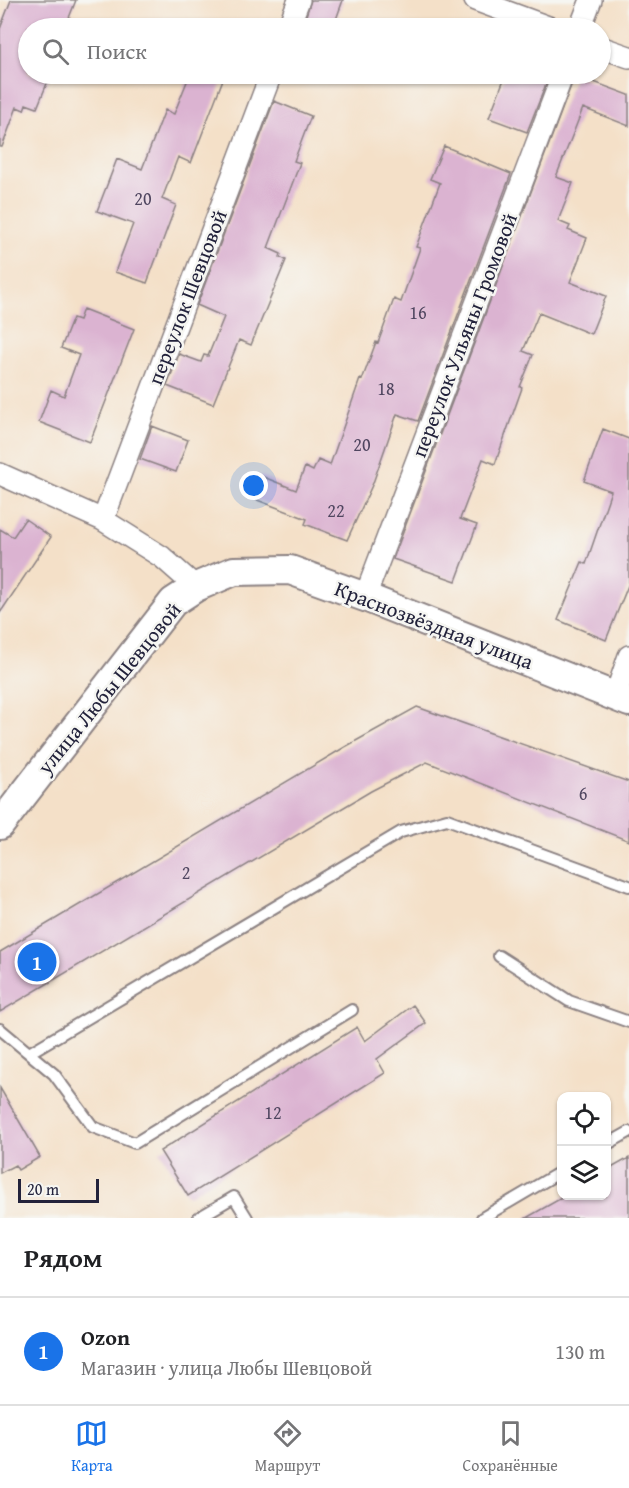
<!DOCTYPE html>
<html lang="ru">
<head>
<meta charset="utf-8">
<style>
  body { margin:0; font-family:"Gentium Book Plus",serif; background:#f6f6f6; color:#202124 }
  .controls { position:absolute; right:18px; bottom:18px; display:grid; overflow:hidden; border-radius:12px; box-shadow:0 2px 4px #0004 }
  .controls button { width:54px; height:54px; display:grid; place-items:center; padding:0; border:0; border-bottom:2px solid #e0e0e0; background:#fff; color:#202124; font:30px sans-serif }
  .scale { position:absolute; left:18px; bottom:15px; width:81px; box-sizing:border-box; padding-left:6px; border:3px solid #22223b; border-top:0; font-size:16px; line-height:21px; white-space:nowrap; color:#22223b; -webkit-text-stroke:4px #f6f6f2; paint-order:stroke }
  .you { position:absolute; left:254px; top:486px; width:21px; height:21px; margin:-15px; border:4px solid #fff; border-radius:50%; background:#1a73e8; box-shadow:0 0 0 9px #1a73e833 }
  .badge { display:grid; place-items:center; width:39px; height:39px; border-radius:50%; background:#1a73e8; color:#fff; font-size:20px; font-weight:700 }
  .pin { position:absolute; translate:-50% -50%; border:3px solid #fff; box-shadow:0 2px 6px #0006 }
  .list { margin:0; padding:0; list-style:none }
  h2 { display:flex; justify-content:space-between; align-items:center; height:78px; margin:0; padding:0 24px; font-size:26px }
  h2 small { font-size:20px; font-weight:400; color:#757577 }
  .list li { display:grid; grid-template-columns:39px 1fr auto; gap:18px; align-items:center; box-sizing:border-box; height:108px; padding:0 24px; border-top:2px solid #e0e0e0 }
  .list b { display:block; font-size:22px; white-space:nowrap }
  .list p { margin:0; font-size:20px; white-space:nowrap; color:#757577 }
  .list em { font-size:20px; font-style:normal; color:#757577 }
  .icon { flex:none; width:33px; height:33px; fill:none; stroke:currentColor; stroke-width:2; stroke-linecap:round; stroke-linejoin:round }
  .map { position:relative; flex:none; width:629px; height:1218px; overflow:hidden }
  .search { position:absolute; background:#fff; box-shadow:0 2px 4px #0004; left:18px; right:18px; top:18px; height:66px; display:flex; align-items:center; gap:15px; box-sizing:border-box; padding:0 21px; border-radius:33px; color:#757577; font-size:22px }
  .sheet { height:186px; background:#fff }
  nav { display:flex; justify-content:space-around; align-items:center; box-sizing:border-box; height:84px; border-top:2px solid #e0e0e0; background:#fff; font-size:16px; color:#757577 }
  nav a { display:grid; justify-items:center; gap:3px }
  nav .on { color:#1a73e8 }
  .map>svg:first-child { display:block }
  .building { fill:#dbb3d1 }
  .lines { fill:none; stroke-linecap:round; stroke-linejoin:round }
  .lane-casing { stroke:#8b8182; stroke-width:14 }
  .street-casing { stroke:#8b8182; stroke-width:24 }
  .secondary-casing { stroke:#8b8182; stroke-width:32 }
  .lane { stroke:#fff; stroke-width:10 }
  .street { stroke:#fff; stroke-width:21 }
  .secondary { stroke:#fff; stroke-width:28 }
  .labels { text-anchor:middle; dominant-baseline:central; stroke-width:5; stroke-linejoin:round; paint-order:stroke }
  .number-label { font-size:18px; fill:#504660 }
  .street-label { font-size:21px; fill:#22223b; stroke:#f6f6f2 }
</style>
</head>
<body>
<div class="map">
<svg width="629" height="1218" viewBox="0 0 629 1218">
  <rect width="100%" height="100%" fill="#f6f6f2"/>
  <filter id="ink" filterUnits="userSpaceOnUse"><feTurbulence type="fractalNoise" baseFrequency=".0167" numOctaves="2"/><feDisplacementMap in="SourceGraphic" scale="12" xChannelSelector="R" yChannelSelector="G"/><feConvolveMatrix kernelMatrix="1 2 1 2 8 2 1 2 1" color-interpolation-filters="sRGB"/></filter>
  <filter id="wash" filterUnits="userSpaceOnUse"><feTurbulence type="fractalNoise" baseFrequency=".008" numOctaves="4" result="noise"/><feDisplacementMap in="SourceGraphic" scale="24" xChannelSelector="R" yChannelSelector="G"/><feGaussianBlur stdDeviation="1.35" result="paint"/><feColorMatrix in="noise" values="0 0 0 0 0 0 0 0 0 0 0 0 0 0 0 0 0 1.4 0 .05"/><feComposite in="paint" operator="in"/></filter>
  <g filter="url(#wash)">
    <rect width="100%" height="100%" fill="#f4e0c8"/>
    <g id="blocks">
      <!-- building -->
      <path class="building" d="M 11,0 L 76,0 L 65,28 L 28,28 L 28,74 L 43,74 L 50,76 L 37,108 L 26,104 L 24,110 L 17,107 L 2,147 L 0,147 L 0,29 Z
        M 311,0 L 343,0 L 333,28 L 305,19 Z
        M 190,74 L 225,74 L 191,163 L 178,157 L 162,199 L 176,205 L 147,283 L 115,272 L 133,224 L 97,211 L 117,159 L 142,169 L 165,110 L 174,114 Z
        M 506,74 L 550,74 L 527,132 L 489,118 Z
        M 575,75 L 629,95 L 629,126 L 583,108 L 556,177 L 573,183 L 558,221 L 570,226 L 568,230 L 587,238 L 570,282 L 606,296 L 591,334 L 539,313 L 523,351 L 533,355 L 520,387 L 522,388 L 495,464 L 483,459 L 460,519 L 477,525 L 456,581 L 393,559 Z
        M 274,101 L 311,116 L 294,161 L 300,163 L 268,248 L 281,254 L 280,257 L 286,260 L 251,345 L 239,340 L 213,404 L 167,386 L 179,354 L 201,362 L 204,355 L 208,356 L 224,317 L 197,305 Z
        M 444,146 L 511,174 L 418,421 L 397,414 L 373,483 L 347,540 L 305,524 L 307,519 L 252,498 L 261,476 L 296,490 L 305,467 L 313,471 L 318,460 L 330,465 L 360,379 L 362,380 L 376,342 L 378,343 L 394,299 L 401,302 L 420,248 L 416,247 L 440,183 L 430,179 Z
        M 83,309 L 134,329 L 90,442 L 39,422 L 51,390 L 64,396 L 79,355 L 61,348 L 73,318 L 79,320 Z
        M 152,426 L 188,440 L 176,472 L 140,459 Z
        M 603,429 L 629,439 L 629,583 L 606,640 L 558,620 L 582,562 L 586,564 L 611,491 L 584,481 Z
        M 25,519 L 51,537 L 0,613 L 0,529 L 13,537 Z
        M 417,707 L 629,782 L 629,841 L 427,762 L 371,791 L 0,1012 L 0,952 L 345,747 Z
        M 413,1005 L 426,1023 L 377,1059 L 385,1073 L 188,1196 L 160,1151 L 357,1027 L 365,1041 Z
        M 0,1088 L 40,1157 L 18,1170 L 15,1165 L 0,1173 Z
        M 629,1158 L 629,1218 L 526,1218 L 565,1196 L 606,1196 L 606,1171 Z"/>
    </g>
  </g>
  <g filter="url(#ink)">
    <use href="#blocks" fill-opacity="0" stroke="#8b8182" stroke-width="1.5"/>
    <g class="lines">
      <!-- lane casing -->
      <g class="lane-casing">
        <path id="lane" d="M 499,956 L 569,1001 L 629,1022
          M 0,1029 L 54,1074 L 93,1127 L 135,1143 L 352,1010
          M 29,1053 L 401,832 L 447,819 L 629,886
          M 606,1145 L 629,1132
          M 198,1218 L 234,1197 L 247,1218
          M 482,1218 L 562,1171"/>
      </g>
      <!-- street casing -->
      <g class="street-casing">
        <path id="street" d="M 475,0 L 551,28
          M 288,28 L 299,0
          M 580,28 L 591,0
          M 600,47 L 629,57
          M 0,474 L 103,520 L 162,557 L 196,587
          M 103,520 L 271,74
          M 365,597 L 563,74
          M 615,697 L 629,656"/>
      </g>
      <!-- secondary casing -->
      <g class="secondary-casing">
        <path id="secondary" d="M 0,825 L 173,602 L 196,587 L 234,571 L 290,570 L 365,597 L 629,702"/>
      </g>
      <!-- lane -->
      <use href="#lane" class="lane"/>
      <!-- street -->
      <use href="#street" class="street"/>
      <!-- secondary -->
      <use href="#secondary" class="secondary"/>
    </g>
  </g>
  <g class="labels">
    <!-- number labels -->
    <g class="number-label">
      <text x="143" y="198">20</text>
      <text x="418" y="312">16</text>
      <text x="386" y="388">18</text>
      <text x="362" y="444">20</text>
      <text x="336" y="510">22</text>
      <text x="583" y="793">6</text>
      <text x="186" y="872">2</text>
      <text x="273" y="1112">12</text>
    </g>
    <!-- street labels -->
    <g class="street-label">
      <text transform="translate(187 297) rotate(-69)">переулок Шевцовой</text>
      <text transform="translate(464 335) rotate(-69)">переулок Ульяны Громовой</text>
      <text transform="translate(434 625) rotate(21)">Краснозвёздная улица</text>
      <text transform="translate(109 688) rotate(-51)">улица Любы Шевцовой</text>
    </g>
  </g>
</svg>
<div class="controls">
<button><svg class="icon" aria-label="locate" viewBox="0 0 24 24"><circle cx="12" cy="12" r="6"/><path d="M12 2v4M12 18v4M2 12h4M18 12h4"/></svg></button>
<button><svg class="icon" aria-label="layers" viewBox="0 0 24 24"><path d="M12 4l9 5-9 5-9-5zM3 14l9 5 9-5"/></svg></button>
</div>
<div class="scale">20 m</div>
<div class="you"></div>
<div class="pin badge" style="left:37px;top:962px">1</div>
<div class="search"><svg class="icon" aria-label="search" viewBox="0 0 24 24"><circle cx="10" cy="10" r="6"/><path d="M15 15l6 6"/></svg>Поиск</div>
</div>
<section class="sheet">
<h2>Рядом<small></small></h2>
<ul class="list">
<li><span class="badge">1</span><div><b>Ozon</b><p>Магазин · улица Любы Шевцовой</p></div><em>130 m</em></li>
</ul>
</section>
<nav>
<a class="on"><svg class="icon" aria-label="map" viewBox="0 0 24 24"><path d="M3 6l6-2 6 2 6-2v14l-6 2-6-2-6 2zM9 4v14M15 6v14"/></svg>Карта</a>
<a><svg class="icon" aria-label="directions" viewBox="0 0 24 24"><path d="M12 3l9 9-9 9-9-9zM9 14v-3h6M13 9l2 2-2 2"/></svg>Маршрут</a>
<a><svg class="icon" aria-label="saved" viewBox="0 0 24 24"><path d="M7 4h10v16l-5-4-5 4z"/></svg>Сохранённые</a>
</nav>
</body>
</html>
